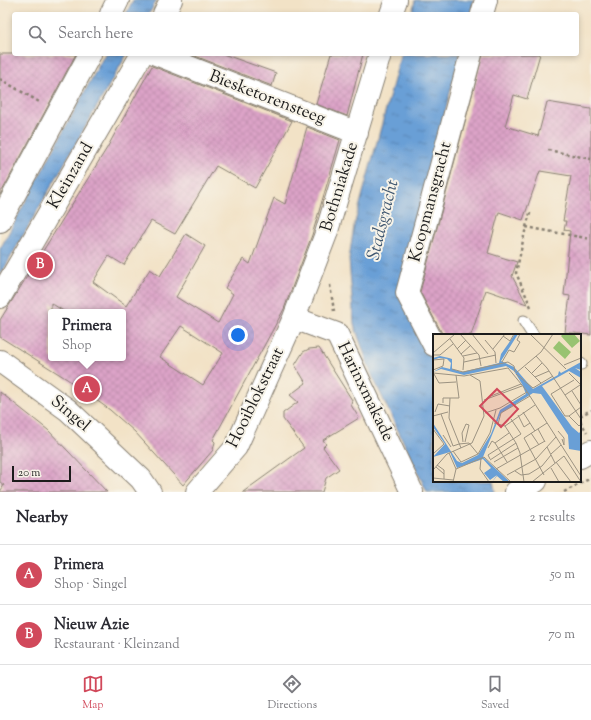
<!DOCTYPE html>
<html lang="en">
<head>
<meta charset="utf-8">
<style>
  body { margin:0; font-family:"Sorts Mill Goudy",serif; background:#f7f7f7; color:#2b2b33 }
  .scale { position:absolute; left:12px; bottom:10px; width:59px; box-sizing:border-box; padding-left:4px; border:2px solid #1c1c1c; border-top:0; font-size:11px; line-height:14px; white-space:nowrap; color:#1c1c1c; -webkit-text-stroke:3px #f7f3e8; paint-order:stroke }
  .you { position:absolute; left:238px; top:335px; width:14px; height:14px; margin:-10px; border:3px solid #fff; border-radius:50%; background:#1a73e8; box-shadow:0 0 0 6px #1a73e833 }
  .badge { display:grid; place-items:center; width:26px; height:26px; border-radius:50%; background:#d1495b; color:#fff; font-size:13px; font-weight:700 }
  .pin { position:absolute; translate:-50% -50%; border:2px solid #fff; box-shadow:0 1px 4px #0006 }
  .popup { position:absolute; left:48px; top:309px; width:78px; height:52px; box-sizing:border-box; display:grid; place-content:center; border-radius:4px; background:#fff; filter:drop-shadow(0 1px 3px #0005); font-size:13px; white-space:nowrap; color:#7c7c81 }
  .popup b { font-size:15px; color:#2b2b33 }
  .popup::after { content:''; position:absolute; left:50%; top:100%; margin-left:-8px; border:8px solid transparent; border-top-color:#fff }
  .list { margin:0; padding:0; list-style:none }
  h2 { display:flex; justify-content:space-between; align-items:center; height:52px; margin:0; padding:0 16px; font-size:17px }
  h2 small { font-size:13px; font-weight:400; color:#7c7c81 }
  .list li { display:grid; grid-template-columns:26px 1fr auto; gap:12px; align-items:center; box-sizing:border-box; height:60px; padding:0 16px; border-top:1px solid #e1e1e2 }
  .list b { display:block; font-size:15px; white-space:nowrap }
  .list p { margin:0; font-size:13px; white-space:nowrap; color:#7c7c81 }
  .list em { font-size:13px; font-style:normal; color:#7c7c81 }
  .icon { flex:none; width:22px; height:22px; fill:none; stroke:currentColor; stroke-width:2; stroke-linecap:round; stroke-linejoin:round }
  .map { position:relative; flex:none; width:591px; height:492px; overflow:hidden }
  .search { position:absolute; background:#fff; box-shadow:0 2px 6px #0003; left:12px; right:12px; top:12px; height:44px; display:flex; align-items:center; gap:10px; box-sizing:border-box; padding:0 14px; border-radius:4px; color:#7c7c81; font-size:15px }
  .sheet { height:172px; background:#fff }
  nav { display:flex; justify-content:space-around; align-items:center; box-sizing:border-box; height:56px; border-top:1px solid #e1e1e2; background:#fff; font-size:11px; color:#7c7c81 }
  nav a { display:grid; justify-items:center; gap:2px }
  nav .on { color:#d1495b }
  .map>svg:first-child { display:block }
  .water { fill:url(#water-ripples); stroke:#425e79 }
  .building { fill:url(#building-cross-hatch); fill-rule:evenodd }
  .lines { fill:none; stroke-linecap:round; stroke-linejoin:round }
  .lane-casing { stroke:#877f71; stroke-width:13 }
  .street-casing { stroke:#877f71; stroke-width:24 }
  .secondary-casing { stroke:#877f71; stroke-width:24 }
  .path { stroke:#877f71; stroke-width:2.5; stroke-dasharray:3 3; stroke-linecap:butt }
  .lane { stroke:#fff; stroke-width:11 }
  .street { stroke:#fff; stroke-width:22 }
  .secondary { stroke:#fff; stroke-width:22 }
  .labels { text-anchor:middle; dominant-baseline:central; stroke-width:4; stroke-linejoin:round; paint-order:stroke }
  .street-label { font-size:17px; fill:#1c1c1c; stroke:#f7f3e8 }
  .water-label { font-size:18px; font-style:italic; fill:#3f5770; stroke:#f7f3e8 }
  .inset-road { fill:none; stroke:#9c9382; stroke-width:1 }
  .view { fill:#d1495b; fill-opacity:0.15; stroke:#d1495b; stroke-width:2 }
  .inset-edge { fill:none; stroke:#1c1c1c; stroke-width:2 }
</style>
</head>
<body>
<div class="map">
<svg width="591" height="492" viewBox="0 0 591 492">
  <defs>
    <pattern id="water-ripples" width="26" height="14" patternUnits="userSpaceOnUse"><rect width="26" height="14" fill="#699fd6"/><path d="M2 4q2-2 4 0t4 0M15 11q2-2 4 0t4 0" fill="none" stroke="#5681ad"/></pattern>
    <pattern id="building-cross-hatch" width="8" height="8" patternUnits="userSpaceOnUse"><rect width="8" height="8" fill="#dca3c7"/><path d="M0 0l8 8M0 8l8-8" fill="none" stroke="#bc8caa"/></pattern>
  </defs>
  <rect width="100%" height="100%" fill="#f7f3e8"/>
  <filter id="ink" filterUnits="userSpaceOnUse"><feTurbulence type="fractalNoise" baseFrequency=".025" numOctaves="2"/><feDisplacementMap in="SourceGraphic" scale="8" xChannelSelector="R" yChannelSelector="G"/><feConvolveMatrix kernelMatrix="1 2 1 2 8 2 1 2 1" color-interpolation-filters="sRGB"/></filter>
  <filter id="wash" filterUnits="userSpaceOnUse"><feTurbulence type="fractalNoise" baseFrequency=".012" numOctaves="4" result="noise"/><feDisplacementMap in="SourceGraphic" scale="16" xChannelSelector="R" yChannelSelector="G"/><feGaussianBlur stdDeviation="0.9" result="paint"/><feColorMatrix in="noise" values="0 0 0 0 0 0 0 0 0 0 0 0 0 0 0 0 0 1.4 0 .05"/><feComposite in="paint" operator="in"/></filter>
  <g filter="url(#wash)">
    <rect width="100%" height="100%" fill="#f2e2c6"/>
    <!-- water -->
    <path class="water" d="M 133,0 L 157,0 L 149,14 L 126,14 Z
      M 415,0 L 474,0 L 471,14 L 412,14 Z
      M 105,54 L 127,54 L 0,276 L 0,249 Z
      M 401,54 L 460,54 L 398,294 L 434,364 L 434,481 L 493,481 L 495,492 L 427,492 L 371,373 L 354,324 L 349,259 L 354,226 Z"/>
    <g id="blocks">
      <!-- building -->
      <path class="building" d="M 0,54 L 76,54 L 0,195 Z
        M 190,54 L 223,54 L 276,73 L 272,86 Z
        M 331,54 L 363,54 L 347,116 L 316,104 Z
        M 483,54 L 540,54 L 527,99 L 514,95 L 505,126 L 538,136 L 547,102 L 591,109 L 591,335 L 565,332 L 570,296 L 564,295 L 570,231 L 564,230 L 566,221 L 563,221 L 571,176 L 540,171 L 523,220 L 499,212 L 488,253 L 517,262 L 512,276 L 527,304 L 486,290 L 471,335 L 443,335 L 420,292 Z
        M 152,66 L 292,121 L 255,188 L 216,166 L 175,234 L 151,221 L 124,265 L 109,256 L 93,282 L 126,306 L 150,269 L 160,276 L 186,234 L 205,246 L 176,297 L 218,323 L 233,294 L 225,288 L 243,259 L 250,264 L 274,198 L 285,204 L 307,127 L 340,140 L 312,235 L 284,309 L 213,440 L 215,442 L 213,450 L 183,485 L 135,432 L 110,410 L 67,379 L 0,337 L 0,320 L 107,148 ZM 51,303 L 65,312 L 123,312 L 123,358 L 51,358 ZM 181,326 L 223,353 L 203,385 L 160,357 Z
        M 319,348 L 352,400 L 351,405 L 359,418 L 323,440 L 326,444 L 323,447 L 339,469 L 326,478 L 322,492 L 243,492 L 304,448 L 283,419 L 283,413 L 298,402 L 290,395 L 306,383 L 295,365 L 303,352 L 309,349 Z
        M 0,392 L 48,430 L 107,492 L 0,492 L 4,485 L 0,482 Z"/>
    </g>
  </g>
  <g filter="url(#ink)">
    <use href="#blocks" fill-opacity="0" stroke="#877f71" stroke-width="1"/>
    <g class="lines">
      <!-- lane casing -->
      <g class="lane-casing">
        <path id="lane" d="M 524,321 L 533,335
          M 580,364 L 581,364"/>
      </g>
      <!-- street casing -->
      <g class="street-casing">
        <path id="street" d="M 111,14 L 118,0
          M 164,14 L 171,0
          M 391,14 L 396,0
          M 482,14 L 486,0
          M 156,54 L 357,133
          M 0,221 L 90,54
          M 0,297 L 142,54
          M 294,318 L 337,334 L 412,492
          M 434,345 L 407,293 L 471,54
          M 580,457 L 591,451
          M 197,492 L 236,447 L 294,318 L 326,234 L 380,54
          M 516,492 L 536,481"/>
      </g>
      <!-- secondary casing -->
      <g class="secondary-casing">
        <path id="secondary" d="M 0,361 L 68,410 L 141,479 L 150,492"/>
      </g>
      <!-- path -->
      <path class="path" d="M 0,79 L 41,103
        M 548,150 L 591,159
        M 526,227 L 591,239
        M 330,285 L 334,311
        M 531,307 L 516,273 L 526,227 L 531,210
        M 580,416 L 591,410
        M 580,421 L 587,432
        M 564,492 L 591,478"/>
      <!-- lane -->
      <use href="#lane" class="lane"/>
      <!-- street -->
      <use href="#street" class="street"/>
      <!-- secondary -->
      <use href="#secondary" class="secondary"/>
    </g>
  </g>
  <g class="labels">
    <!-- street labels -->
    <g class="street-label">
      <text transform="translate(267 98) rotate(21)">Biesketorensteeg</text>
      <text transform="translate(71 176) rotate(-60)">Kleinzand</text>
      <text transform="translate(340 187) rotate(-73)">Bothniakade</text>
      <text transform="translate(431 202) rotate(-75)">Koopmansgracht</text>
      <text transform="translate(365 392) rotate(64)">Harinxmakade</text>
      <text transform="translate(256 398) rotate(-64)">Hooiblokstraat</text>
      <text transform="translate(70 414) rotate(40)">Singel</text>
    </g>
    <!-- water labels -->
    <g class="water-label">
      <text transform="translate(384 220) rotate(-76)">Stadsgracht</text>
    </g>
  </g>
  <!-- overview -->
  <g transform="translate(433 334)">
    <rect width="148" height="148" fill="#f2e2c6"/>
    <path d="M 130,0 L 141,0 L 147,7 L 139,14 L 128,2 ZM 126,7 L 138,18 L 132,25 L 120,14 Z" fill="#98c371"/>
    <path d="M 82,0 L 85,0 L 68,27 L 81,33 L 100,55 L 125,41 L 126,37 L 128,39 L 148,28 L 148,36 L 142,34 L 148,38 L 148,44 L 136,37 L 109,52 L 139,93 L 146,99 L 148,97 L 148,117 L 136,115 L 135,101 L 108,60 L 100,59 L 68,79 L 50,123 L 77,148 L 71,148 L 64,142 L 59,148 L 64,141 L 57,146 L 51,139 L 58,134 L 50,125 L 24,134 L 17,118 L 0,123 L 12,110 L 0,93 L 0,89 L 24,127 L 29,129 L 45,121 L 58,100 L 67,76 L 93,60 L 89,50 L 81,37 L 73,32 L 31,41 L 8,35 L 0,38 L 9,33 L 17,35 L 18,29 L 14,25 L 6,24 L 0,26 L 0,24 L 7,22 L 16,24 L 19,25 L 19,35 L 29,38 L 66,29 L 68,20 Z" fill="#699fd6"/>
    <path class="inset-road" d="M 27,0 L 46,21 L 48,32M 39,0 L 55,20M 97,0 L 133,35M 70,2 L 77,7 L 81,0M 17,5 L 31,24 L 30,36M 52,6 L 62,18 L 63,29M 24,15 L 33,6M 60,15 L 72,0M 0,19 L 22,0M 28,20 L 38,11M 0,21 L 7,21 L 20,10M 30,22 L 44,19M 103,22 L 114,34 L 148,85M 0,26 L 11,25 L 10,32 L 0,36M 31,28 L 63,21M 69,28 L 76,16 L 81,18 L 87,8 L 84,6 L 87,0M 131,31 L 148,24M 92,33 L 108,49M 19,35 L 30,38 L 75,28 L 81,32 L 82,38M 0,39 L 31,42 L 75,34 L 93,56 L 148,142M 83,39 L 108,18 L 120,0M 136,39 L 148,51M 1,40 L 6,49 L 23,48M 83,40 L 100,54 L 120,42M 98,40 L 109,29M 102,43 L 116,37M 139,57 L 148,71M 132,61 L 147,51M 58,62 L 88,50M 17,64 L 16,84 L 28,114M 51,66 L 89,52M 10,69 L 10,64 L 26,64 L 23,41M 2,78 L 5,70 L 17,72M 90,78 L 102,97M 52,79 L 67,74 L 94,58M 8,80 L 20,112 L 26,110M 85,81 L 91,93 L 97,89M 0,82 L 15,78M 136,82 L 132,82 L 118,60 L 141,46M 136,82 L 146,92 L 148,90M 136,82 L 148,73M 61,89 L 72,92 L 83,109 L 87,119 L 91,148M 65,90 L 68,79 L 97,62M 72,92 L 102,71M 0,95 L 11,110 L 0,120M 105,95 L 112,108M 125,97 L 131,104 L 131,111 L 129,105M 98,99 L 106,111M 10,101 L 18,113M 30,108 L 29,99 L 33,90 L 36,91 L 32,108M 62,109 L 74,128M 26,110 L 36,109 L 45,120M 114,113 L 122,129M 55,114 L 59,107 L 62,109 L 76,99M 20,117 L 28,128 L 45,120 L 57,99 L 63,76M 16,119 L 23,135M 118,120 L 128,111M 48,124 L 47,135 L 56,148M 57,125 L 55,121 L 88,100 L 78,85M 57,126 L 83,109M 61,128 L 85,114M 123,128 L 138,148M 4,131 L 11,136 L 11,140M 3,133 L 11,140 L 11,145M 118,134 L 126,148M 23,135 L 51,123 L 78,148M 63,135 L 112,107M 0,136 L 14,120 L 39,109 L 51,82 L 47,47 L 37,41M 82,137 L 88,141 L 96,140 L 109,132 L 118,121M 74,141 L 103,125 L 123,103M 111,141 L 91,104 L 114,89M 0,144 L 20,146M 20,148 L 23,135M 99,148 L 131,122 L 148,148"/>
    <path class="view" d="M 64,55 L 85,75 L 68,93 L 47,72 Z"/>
    <rect width="148" height="148" class="inset-edge"/>
  </g>
</svg>
<div class="scale">20 m</div>
<div class="you"></div>
<div class="pin badge" style="left:87px;top:389px">A</div>
<div class="popup"><b>Primera</b>Shop</div>
<div class="pin badge" style="left:40px;top:265px">B</div>
<div class="search"><svg class="icon" aria-label="search" viewBox="0 0 24 24"><circle cx="10" cy="10" r="6"/><path d="M15 15l6 6"/></svg>Search here</div>
</div>
<section class="sheet">
<h2>Nearby<small>2 results</small></h2>
<ul class="list">
<li><span class="badge">A</span><div><b>Primera</b><p>Shop · Singel</p></div><em>50 m</em></li>
<li><span class="badge">B</span><div><b>Nieuw Azie</b><p>Restaurant · Kleinzand</p></div><em>70 m</em></li>
</ul>
</section>
<nav>
<a class="on"><svg class="icon" aria-label="map" viewBox="0 0 24 24"><path d="M3 6l6-2 6 2 6-2v14l-6 2-6-2-6 2zM9 4v14M15 6v14"/></svg>Map</a>
<a><svg class="icon" aria-label="directions" viewBox="0 0 24 24"><path d="M12 3l9 9-9 9-9-9zM9 14v-3h6M13 9l2 2-2 2"/></svg>Directions</a>
<a><svg class="icon" aria-label="saved" viewBox="0 0 24 24"><path d="M7 4h10v16l-5-4-5 4z"/></svg>Saved</a>
</nav>
</body>
</html>
